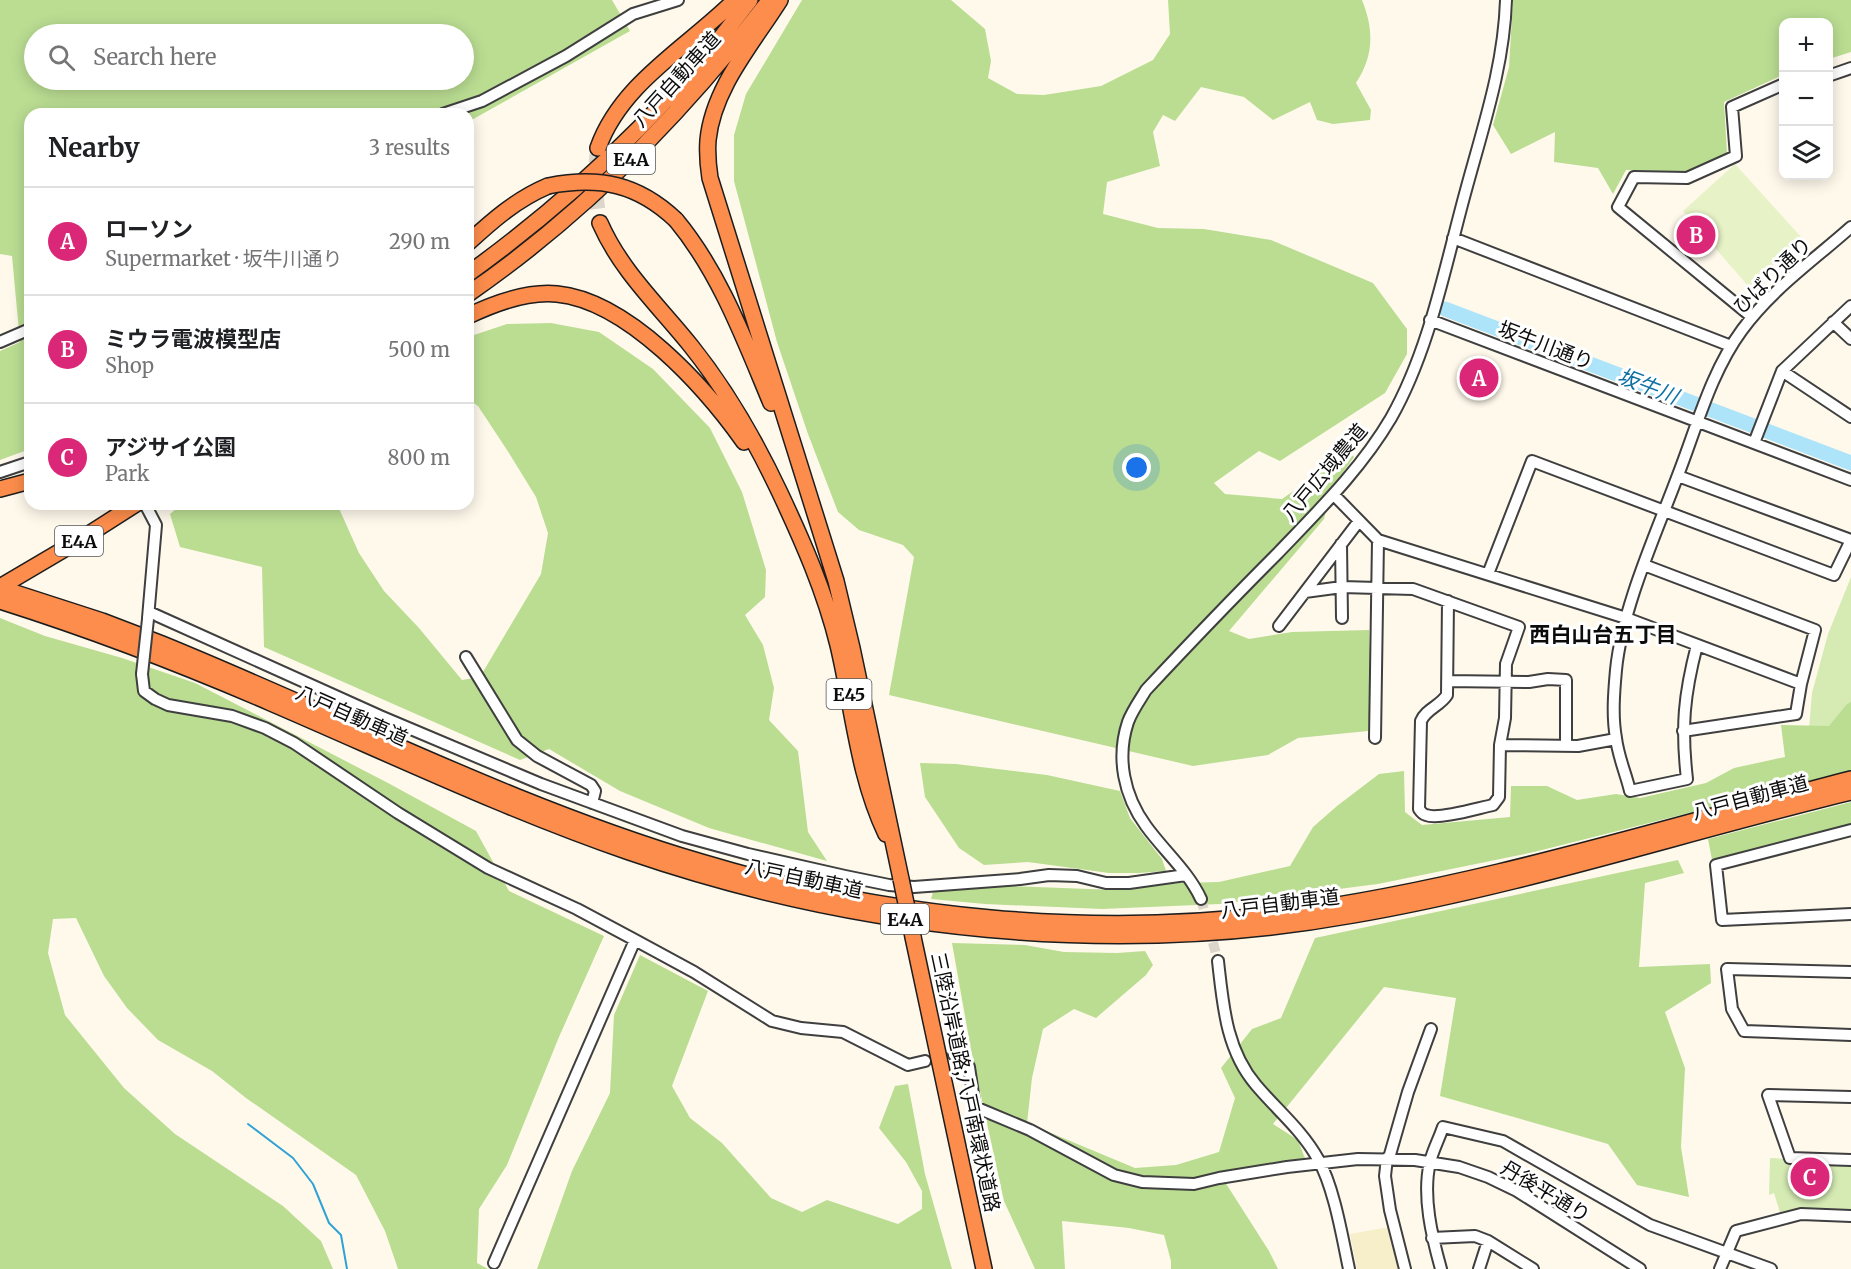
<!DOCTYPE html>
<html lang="en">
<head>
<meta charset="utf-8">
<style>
  body { margin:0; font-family:Merriweather,"Noto Sans JP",serif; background:#f2f2f2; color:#202124 }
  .controls { position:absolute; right:18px; top:18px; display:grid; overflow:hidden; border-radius:12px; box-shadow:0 3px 15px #0003 }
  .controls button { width:54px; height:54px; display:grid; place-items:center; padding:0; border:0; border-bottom:2px solid #e0e0e0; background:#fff; color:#202124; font:30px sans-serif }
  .you { position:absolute; left:1137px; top:468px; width:21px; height:21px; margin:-15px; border:4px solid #fff; border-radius:50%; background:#1a73e8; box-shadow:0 0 0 9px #1a73e833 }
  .badge { display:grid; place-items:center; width:39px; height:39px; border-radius:50%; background:#db2777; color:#fff; font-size:20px; font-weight:700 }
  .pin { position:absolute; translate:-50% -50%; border:3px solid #fff; box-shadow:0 2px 6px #0006 }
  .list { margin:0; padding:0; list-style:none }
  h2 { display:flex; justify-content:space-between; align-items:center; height:78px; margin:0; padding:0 24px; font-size:26px }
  h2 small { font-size:20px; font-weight:400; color:#757577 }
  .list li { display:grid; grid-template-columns:39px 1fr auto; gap:18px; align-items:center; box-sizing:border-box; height:108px; padding:0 24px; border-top:2px solid #e0e0e0 }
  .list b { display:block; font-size:22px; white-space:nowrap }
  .list p { margin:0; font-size:20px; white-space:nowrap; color:#757577 }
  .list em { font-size:20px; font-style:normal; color:#757577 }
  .icon { flex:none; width:33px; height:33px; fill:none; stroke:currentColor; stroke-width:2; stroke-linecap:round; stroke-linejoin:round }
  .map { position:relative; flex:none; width:1851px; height:1269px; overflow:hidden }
  .search { position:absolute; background:#fff; box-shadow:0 3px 15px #0003; left:24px; top:24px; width:450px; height:66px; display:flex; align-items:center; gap:15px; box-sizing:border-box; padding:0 21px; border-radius:33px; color:#757577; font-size:22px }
  .panel { position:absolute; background:#fff; box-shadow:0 3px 15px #0003; left:24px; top:108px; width:450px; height:402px; border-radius:18px }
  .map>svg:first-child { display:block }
  .farmland { fill:#f6efca }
  .green { fill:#d5ebb3 }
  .forest { fill:#badd92; fill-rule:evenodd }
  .pitch { fill:#e7f2c6 }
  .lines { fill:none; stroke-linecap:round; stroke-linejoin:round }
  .stream { stroke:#30a2d4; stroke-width:2 }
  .river { stroke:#ade4f9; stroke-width:15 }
  .minor-tunnel { stroke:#dbd5ca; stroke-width:10; stroke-dasharray:10 5; stroke-linecap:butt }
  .highway-tunnel { stroke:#dbd5ca; stroke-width:15; stroke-dasharray:15 8; stroke-linecap:butt }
  .minor-casing { stroke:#3f3f3f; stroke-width:14 }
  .highway-casing { stroke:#1d1d1d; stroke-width:18 }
  .minor { stroke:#fff; stroke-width:10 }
  .highway { stroke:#fc8d4c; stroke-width:15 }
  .minor-bridge-casing { stroke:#3f3f3f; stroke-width:14; stroke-linecap:butt }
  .highway-bridge-casing { stroke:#1d1d1d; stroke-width:18; stroke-linecap:butt }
  .minor-bridge { stroke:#fff; stroke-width:10 }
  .highway-bridge { stroke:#fc8d4c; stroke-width:15 }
  .labels { text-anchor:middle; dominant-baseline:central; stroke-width:6; stroke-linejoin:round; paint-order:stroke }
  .shield { fill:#fff; stroke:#555; stroke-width:1.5 }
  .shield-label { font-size:18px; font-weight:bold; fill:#0c0c0c }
  .street-label { font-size:20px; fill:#0c0c0c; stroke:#fff }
  .water-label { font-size:21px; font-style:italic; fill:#0f71a4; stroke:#fff }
  .neighbourhood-label { font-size:21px; font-weight:bold; fill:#0c0c0c; stroke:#fff }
</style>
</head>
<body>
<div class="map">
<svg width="1851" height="1269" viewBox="0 0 1851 1269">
  <rect width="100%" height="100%" fill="#fff9ec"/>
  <!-- farmland -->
  <path class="farmland" d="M 1389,1227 L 1400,1269 L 1357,1269 L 1350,1234 Z"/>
  <!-- green -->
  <path class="green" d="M 1851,577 L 1851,709 L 1824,739 L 1808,741 L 1812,693 L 1828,634 Z
    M 1770,1158 L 1851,1162 L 1851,1212 L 1781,1216 L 1774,1193 L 1769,1195 Z"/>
  <!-- forest -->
  <path class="forest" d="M 0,0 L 612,0 L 630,31 L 468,122 L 468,114 L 30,114 L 30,449 L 0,460 L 0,351 L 20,342 L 12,256 L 0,254 ZM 34,34 L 464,34 L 464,80 L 34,80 Z
    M 802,0 L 951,0 L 985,29 L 991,61 L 988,78 L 1017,94 L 1044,95 L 1101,86 L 1153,60 L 1170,34 L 1168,0 L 1362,0 C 1374,30 1374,55 1356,83 L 1371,110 L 1370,120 L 1333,124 L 1317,120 L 1310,102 L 1273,120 L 1244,97 L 1201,87 L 1175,121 L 1163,115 L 1153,132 L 1160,166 L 1107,182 L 1103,214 L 1158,228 L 1204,229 L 1271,240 L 1373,283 L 1407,329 L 1407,354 L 1385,393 L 1280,461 L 1259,451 L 1214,483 L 1225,494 L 1282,499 L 1349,452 L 1354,457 L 1331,490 L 1324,519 L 1229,631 L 1249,639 L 1292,632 L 1369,630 L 1371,698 L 1368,731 L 1298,738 L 1268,755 L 1193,766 L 889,695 L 914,557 L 903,545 L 859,530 L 838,512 L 808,434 L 777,342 L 734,181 L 734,135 L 746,94 Z
    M 1513,0 L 1851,0 L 1851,52 L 1829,59 L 1828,22 L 1784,22 L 1783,75 L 1724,102 L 1727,153 L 1686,172 L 1626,170 L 1613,194 L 1598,168 L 1554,162 L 1555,132 L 1511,154 L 1493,125 L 1509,67 Z
    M 551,323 L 599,332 L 653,369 L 710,428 L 742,492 L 766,570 L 765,597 L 745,615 L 763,645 L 774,688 L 769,720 L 798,751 L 808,832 L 827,861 L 709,828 L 620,791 L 549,749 L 520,760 L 264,647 L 262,567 L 180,547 L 170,514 L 182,504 L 337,504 L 359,553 L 384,591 L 419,628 L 462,680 L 480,677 L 541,574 L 548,533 L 536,497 L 507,450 L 478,406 L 468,399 L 468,337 L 507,324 Z
    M 0,618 L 45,636 L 122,658 L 195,683 L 388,783 L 476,831 L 509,891 L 604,936 L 559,1037 L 507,1165 L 479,1209 L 477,1263 L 488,1269 L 398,1269 L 385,1231 L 356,1175 L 246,1098 L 212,1071 L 158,1040 L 127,1008 L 104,976 L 76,918 L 53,919 L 48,953 L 65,1015 L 124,1088 L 175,1134 L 283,1206 L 321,1241 L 333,1269 L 0,1269 Z
    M 1851,702 L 1851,772 L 1534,852 L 1378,884 L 1220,904 L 1102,909 L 985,904 L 931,899 L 933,892 L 1008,886 L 1116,890 L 1179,883 L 1219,882 L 1290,866 L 1313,827 L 1337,806 L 1379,774 L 1404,771 L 1405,812 L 1422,825 L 1510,817 L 1511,786 L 1547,786 L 1577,800 L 1616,794 L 1640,798 L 1706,783 L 1734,768 L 1785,757 L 1781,725 L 1829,726 L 1847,704 Z
    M 920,763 L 956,764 L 1047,775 L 1120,791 L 1130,818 L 1162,859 L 1166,871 L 1139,873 L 1109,873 L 1028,862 L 984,865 L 959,848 L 925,797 Z
    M 1851,802 L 1851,826 L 1712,860 L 1708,839 Z
    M 1678,860 L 1684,873 L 1645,883 L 1639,967 L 1710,964 L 1711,983 L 1665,1012 L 1685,1068 L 1681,1147 L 1689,1197 L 1637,1185 L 1608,1144 L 1440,1096 L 1456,998 L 1384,987 L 1273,1124 L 1298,1140 L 1309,1169 L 1225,1182 L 1269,1251 L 1278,1269 L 1171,1269 L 1171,1261 L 1164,1235 L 1129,1228 L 1062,1221 L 1065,1269 L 1035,1269 L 1004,1201 L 971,1050 L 952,943 L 1025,945 L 1064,952 L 1117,953 L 1145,951 L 1153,965 L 1146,975 L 1096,1018 L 1074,1009 L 1043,1029 L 1032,1078 L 1027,1123 L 1135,1168 L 1176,1165 L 1219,1152 L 1235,1098 L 1221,1068 L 1252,1029 L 1281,1018 L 1315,938 Z
    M 640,955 L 708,991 L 672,1086 L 690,1118 L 722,1143 L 771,1198 L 802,1212 L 827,1200 L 898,1224 L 922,1209 L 922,1191 L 906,1162 L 879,1128 L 895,1086 L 908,1084 L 925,1174 L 952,1269 L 537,1269 L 572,1171 L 610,1093 L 614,1015 Z"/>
  <!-- pitch -->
  <path class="pitch" d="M 1735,164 L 1802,238 L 1749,287 L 1683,211 Z"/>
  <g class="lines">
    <!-- stream -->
    <path class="stream" d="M 248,1124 L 293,1158 L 313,1184 L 329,1223 L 341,1235 L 347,1269"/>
    <!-- river -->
    <path class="river" d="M 1445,309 L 1851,463"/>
    <!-- minor-tunnel -->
    <path class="minor-tunnel" d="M 1201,899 L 1218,961"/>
    <!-- highway-tunnel -->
    <path class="highway-tunnel" d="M 598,148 C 594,174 595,197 600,223"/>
    <!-- minor casing -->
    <g class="minor-casing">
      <path id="minor" d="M 1828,76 L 1851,68
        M 443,114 L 482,101 L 566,56 L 633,14 L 678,0
        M 1453,238 L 1731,346
        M 1752,317 L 1618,207 L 1634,177 L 1687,178 L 1736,156 L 1732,107 L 1784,84
        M 1430,320 L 1851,480
        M 1833,322 L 1851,339
        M 0,342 L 30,329
        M 1782,371 L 1851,417
        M 1754,443 L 1782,371 L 1851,306
        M 0,472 L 30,462
        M 1678,476 L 1851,540
        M 1334,495 L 1378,540 L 1626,618 L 1801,684
        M 145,504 L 156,525 L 148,618
        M 1341,544 L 1342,618
        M 1644,565 L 1815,630 L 1801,684 L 1796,714 L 1683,731
        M 1488,574 L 1532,461 L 1834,575 L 1851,540
        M 1305,592 L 1342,587 L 1413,589 L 1519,627 L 1506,664 L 1505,718 L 1500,745 L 1578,746 L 1616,739
        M 1448,601 L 1447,695 C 1440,706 1426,709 1421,721 L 1419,809 C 1421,812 1422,814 1426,815 C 1439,820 1478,808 1493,805 L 1499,797 L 1500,745
        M 149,612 L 380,716 L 541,784 L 682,836 L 748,854 L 845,876 L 889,885 L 914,887 L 1020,879 L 1049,875 L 1077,876 L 1106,883 L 1129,883 L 1186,875
        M 1279,626 L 1359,521
        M 1697,645 C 1684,695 1681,727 1687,779 L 1630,791 C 1626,774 1618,756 1616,738 C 1612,716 1614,692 1616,670 C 1622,608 1656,534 1678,475 C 1697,426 1711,372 1742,330 C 1772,289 1814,260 1851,227
        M 466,657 L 517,740 L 537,756 L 591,785 L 595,791 L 592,803
        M 142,674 L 144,691 L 155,699 L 168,705 L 232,716 L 265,728 L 294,743 L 398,813 L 488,868 L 577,909 L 635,940 L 694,972 L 772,1021 L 801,1028 L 843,1032 L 908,1065 L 925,1061
        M 1447,681 L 1529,682 L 1548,679 L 1566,680 L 1566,746
        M 1375,738 L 1378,540
        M 1851,830 L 1716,865 L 1722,920 L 1851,914
        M 1201,899 C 1188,871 1164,851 1146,826 C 1124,796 1116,758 1128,722 C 1132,711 1140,700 1146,690 C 1189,644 1233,598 1278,553 C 1319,510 1361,469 1391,418 C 1430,349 1445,266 1466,190 C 1483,127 1504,66 1506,0
        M 1218,961 C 1223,1005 1226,1050 1256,1085 C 1277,1110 1302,1130 1318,1159 C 1334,1187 1342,1236 1349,1269
        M 1851,972 L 1727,969 L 1732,1009 L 1744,1031 L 1851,1035
        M 954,1055 L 964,1058 L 969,1067 L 975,1107 L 1030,1130 L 1114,1175 L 1142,1182 L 1194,1184 L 1219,1178 L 1287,1167 L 1358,1159 L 1415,1160 L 1459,1167 L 1488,1177 L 1517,1191 L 1640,1269
        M 1851,1097 L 1768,1095 L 1790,1158 L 1851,1160
        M 1387,1158 L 1385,1176 L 1390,1210 L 1405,1269
        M 1389,1158 L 1408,1092 L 1431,1029
        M 1432,1238 L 1475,1236 L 1488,1241 L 1533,1269
        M 494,1263 L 635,940
        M 1441,1269 C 1432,1237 1422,1196 1430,1162 C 1433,1150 1439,1139 1443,1127 L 1503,1141 L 1650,1225 L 1771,1269
        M 1479,1269 L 1488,1241
        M 1720,1269 L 1736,1231 L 1801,1214 L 1851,1216"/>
    </g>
    <!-- highway casing -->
    <g class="highway-casing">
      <path id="highway" d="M 780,0 C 753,43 713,88 708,140 C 707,153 708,165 710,178 L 836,581 L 852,648 L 901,879
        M 598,148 C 621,83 688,47 735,0
        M 676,220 C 720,273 745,341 771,403
        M 600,223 C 621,271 659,306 691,346 C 727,391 756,442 780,493 C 803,542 825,592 838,645 C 853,708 858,776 886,834
        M 468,243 C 493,220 517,199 548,186
        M 468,274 C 574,197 671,106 750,0
        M 468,294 C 584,214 683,113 768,2
        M 468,316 C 495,303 527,291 557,294 C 628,301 705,387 744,442
        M 0,489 L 30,481
        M 0,587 L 78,541 L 136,504
        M 0,588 L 102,621 L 162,644 C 341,717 515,807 701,862 C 887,918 1093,938 1285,913 C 1478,887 1664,827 1851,779
        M 0,601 C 92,630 183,665 271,703 C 390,754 507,810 629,852 C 859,931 1113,958 1353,915 C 1522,886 1685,832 1851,792
        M 913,937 L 984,1269"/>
    </g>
    <!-- minor -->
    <use href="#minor" class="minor"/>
    <!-- highway -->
    <use href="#highway" class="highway"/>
    <!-- minor-bridge casing -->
    <g class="minor-bridge-casing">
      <path id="minor-bridge" d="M 142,674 L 148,619"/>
    </g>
    <!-- highway-bridge casing -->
    <g class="highway-bridge-casing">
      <path id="highway-bridge" d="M 548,186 C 600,176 638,184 676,220
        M 901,879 L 913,937"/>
    </g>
    <!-- minor-bridge -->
    <use href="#minor-bridge" class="minor-bridge"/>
    <!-- highway-bridge -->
    <use href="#highway-bridge" class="highway-bridge"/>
  </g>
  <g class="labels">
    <!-- shield labels -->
    <g class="shield">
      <rect x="607" y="144" width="48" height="30" rx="4.5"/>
      <rect x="55" y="526" width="48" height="30" rx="4.5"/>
      <rect x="826.5" y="679" width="45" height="30" rx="4.5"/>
      <rect x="881" y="904" width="48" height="30" rx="4.5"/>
    </g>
    <g class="shield-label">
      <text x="631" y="159">E4A</text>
      <text x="79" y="541">E4A</text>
      <text x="849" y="694">E45</text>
      <text x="905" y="919">E4A</text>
    </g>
    <!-- street labels -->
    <g class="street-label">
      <text transform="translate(676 79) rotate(-48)">八戸自動車道</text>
      <text transform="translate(1772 275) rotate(-44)">ひばり通り</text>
      <text transform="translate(1546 345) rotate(21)">坂牛川通り</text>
      <text transform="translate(1324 472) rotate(-50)">八戸広域農道</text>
      <text transform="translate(352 715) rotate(24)">八戸自動車道</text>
      <text transform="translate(1750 797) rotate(-15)">八戸自動車道</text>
      <text transform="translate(804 878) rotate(12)">八戸自動車道</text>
      <text transform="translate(1280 903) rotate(-7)">八戸自動車道</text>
      <text transform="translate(966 1082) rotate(78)">三陸沿岸道路;八戸南環状道路</text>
      <text transform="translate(1546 1191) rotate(31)">丹後平通り</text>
    </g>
    <!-- water labels -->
    <g class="water-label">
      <text transform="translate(1648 386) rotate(21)">坂牛川</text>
    </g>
    <!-- neighbourhood labels -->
    <g class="neighbourhood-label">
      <text x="1603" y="634">西白山台五丁目</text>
    </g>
  </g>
</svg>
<div class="controls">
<button>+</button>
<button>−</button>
<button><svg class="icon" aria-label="layers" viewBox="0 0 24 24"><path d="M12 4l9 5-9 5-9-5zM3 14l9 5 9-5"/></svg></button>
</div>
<div class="you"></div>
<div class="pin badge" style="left:1479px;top:378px">A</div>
<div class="pin badge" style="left:1696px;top:235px">B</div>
<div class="pin badge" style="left:1810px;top:1177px">C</div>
<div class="search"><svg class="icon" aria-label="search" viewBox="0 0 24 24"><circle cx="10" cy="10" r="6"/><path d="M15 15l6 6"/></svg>Search here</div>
<section class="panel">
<h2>Nearby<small>3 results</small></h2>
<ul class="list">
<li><span class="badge">A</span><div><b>ローソン</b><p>Supermarket · 坂牛川通り</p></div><em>290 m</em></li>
<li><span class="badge">B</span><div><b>ミウラ電波模型店</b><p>Shop</p></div><em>500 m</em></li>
<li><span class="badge">C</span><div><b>アジサイ公園</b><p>Park</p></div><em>800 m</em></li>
</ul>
</section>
</div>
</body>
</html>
